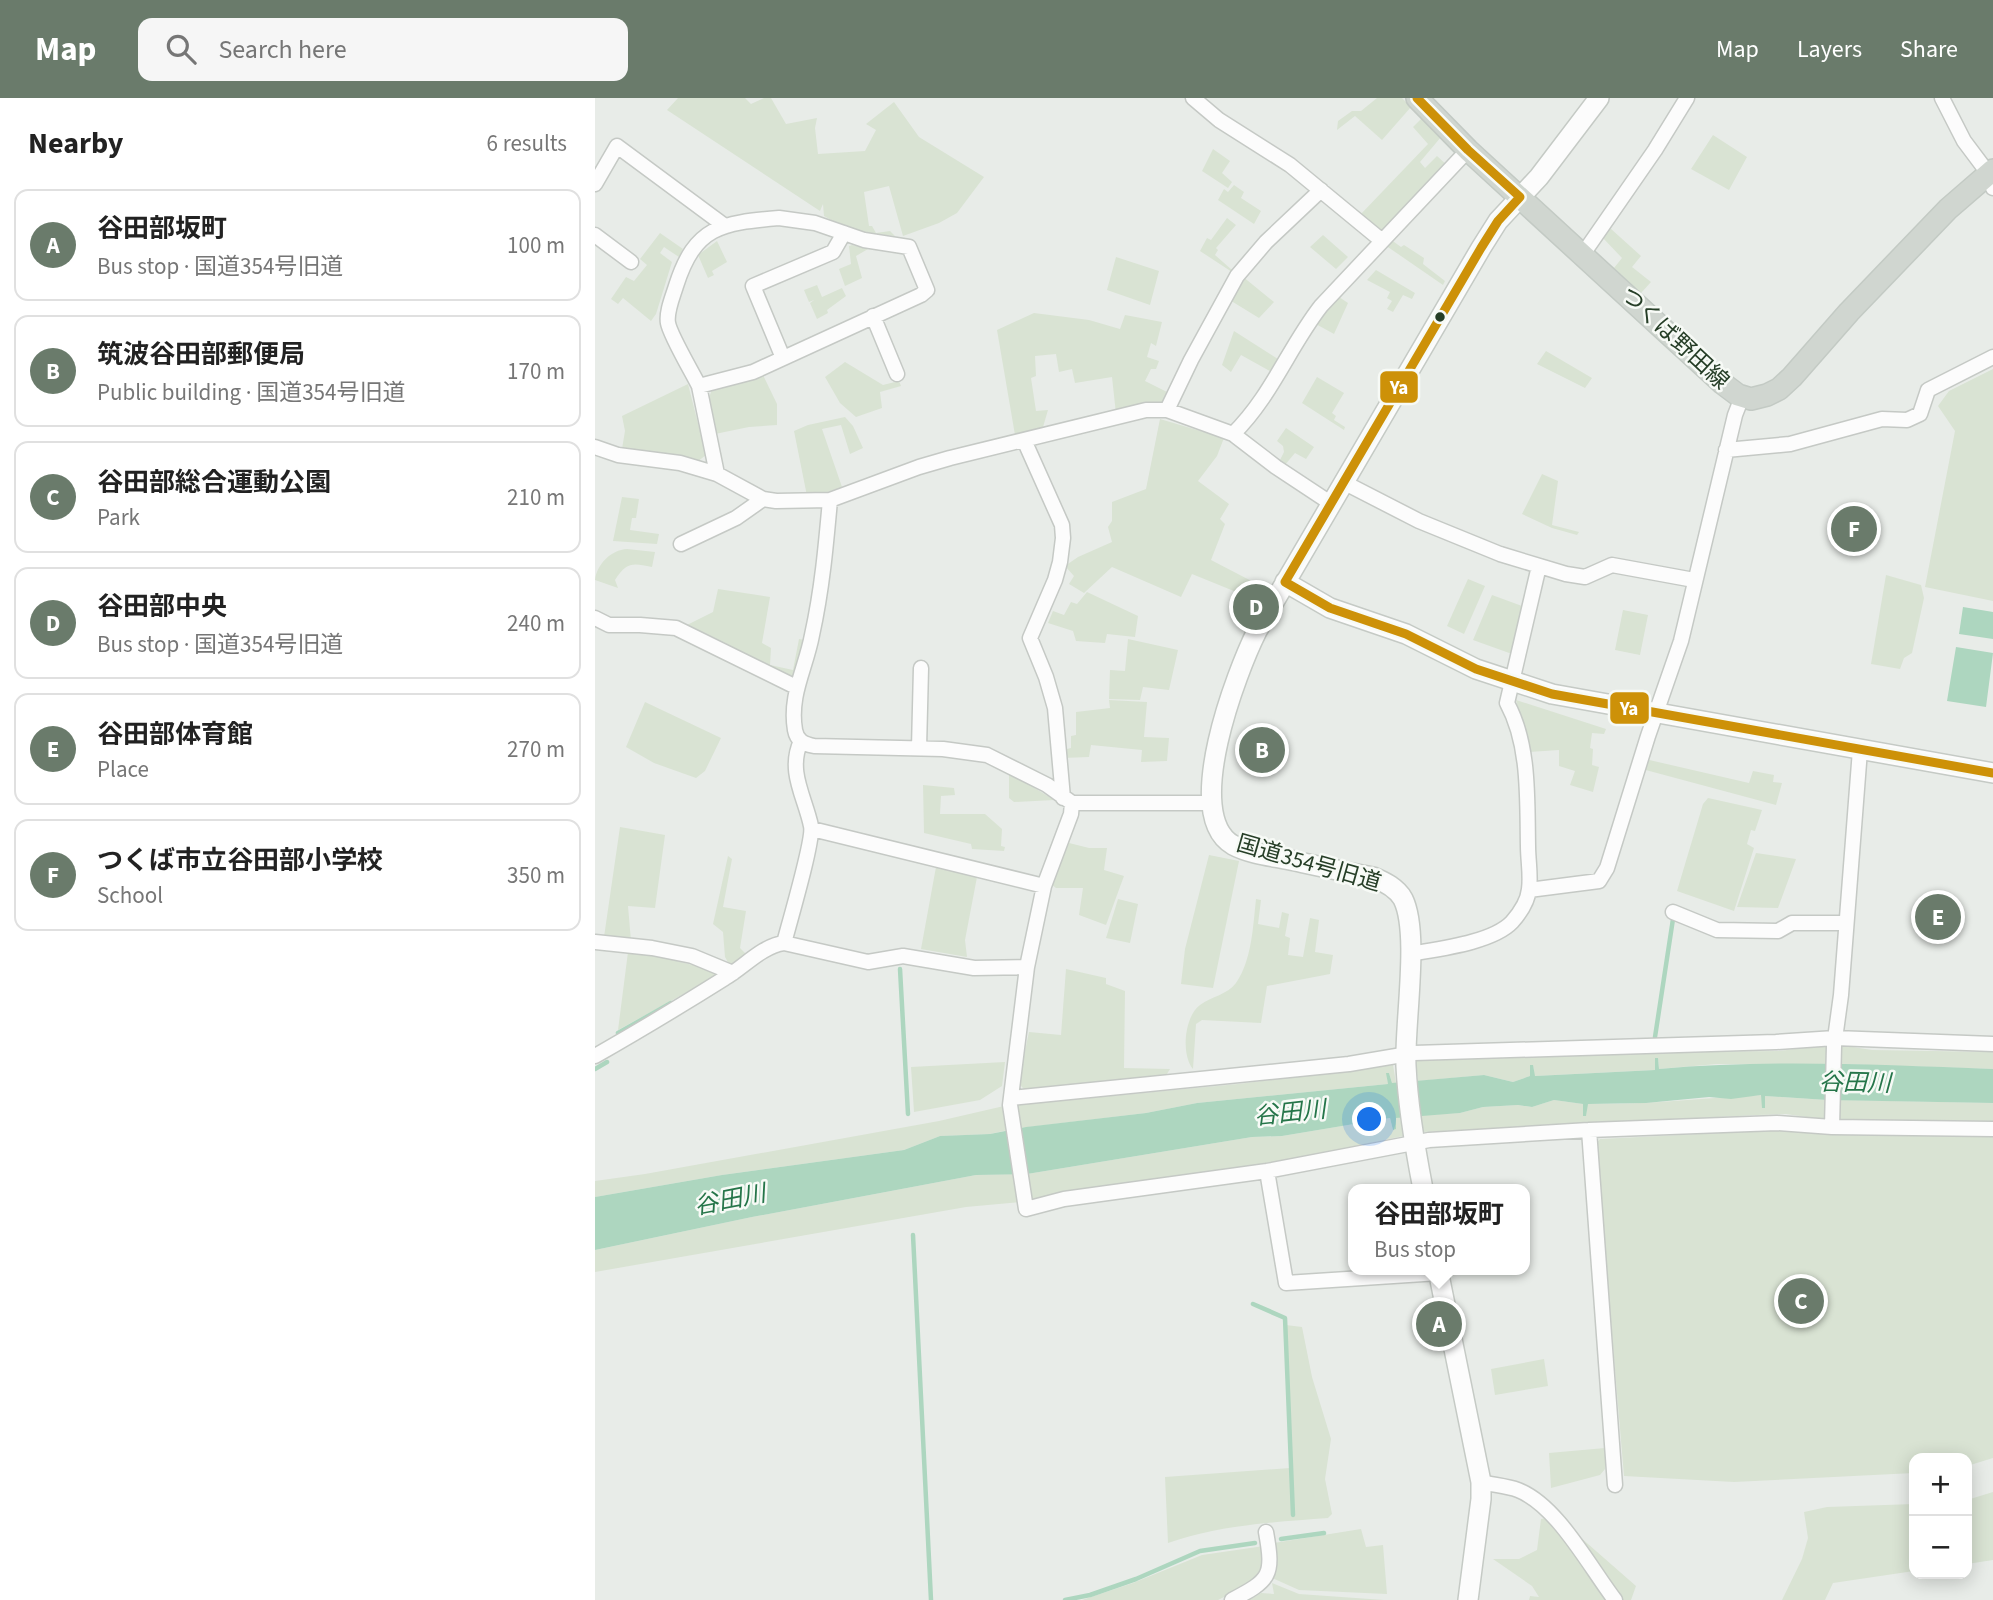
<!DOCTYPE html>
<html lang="en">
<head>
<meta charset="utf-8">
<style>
  body { margin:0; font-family:"Source Sans 3","Noto Sans JP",sans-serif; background:#f6f6f6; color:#222 }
  .controls { position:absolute; right:21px; bottom:21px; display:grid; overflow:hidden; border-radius:14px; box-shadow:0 4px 18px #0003 }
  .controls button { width:63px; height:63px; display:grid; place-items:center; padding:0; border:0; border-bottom:2px solid #e0e0e0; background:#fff; color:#222; font:35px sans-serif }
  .you { position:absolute; left:775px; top:1022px; width:24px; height:24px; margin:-18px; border:5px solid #fff; border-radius:50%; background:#1a73e8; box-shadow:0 0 0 10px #1a73e833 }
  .badge { display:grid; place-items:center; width:46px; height:46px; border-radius:50%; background:#6a7b6b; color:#fff; font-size:23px; font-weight:700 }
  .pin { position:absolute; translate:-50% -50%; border:4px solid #fff; box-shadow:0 2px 7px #0006 }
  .popup { position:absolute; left:753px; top:1086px; width:182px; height:91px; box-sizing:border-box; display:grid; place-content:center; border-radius:14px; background:#fff; filter:drop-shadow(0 2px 5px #0005); font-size:23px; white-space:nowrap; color:#767676 }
  .popup b { font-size:26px; color:#222 }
  .popup::after { content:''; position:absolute; left:50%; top:100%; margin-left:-14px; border:14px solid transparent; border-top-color:#fff }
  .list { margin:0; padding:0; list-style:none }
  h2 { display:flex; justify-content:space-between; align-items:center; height:91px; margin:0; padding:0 28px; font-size:30px }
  h2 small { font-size:23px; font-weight:400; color:#767676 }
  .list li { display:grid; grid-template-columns:46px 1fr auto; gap:21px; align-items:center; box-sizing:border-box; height:112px; margin:0 14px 14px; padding:0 14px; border:2px solid #e0e0e0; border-radius:14px }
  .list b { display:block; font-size:26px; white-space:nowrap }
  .list p { margin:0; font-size:23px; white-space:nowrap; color:#767676 }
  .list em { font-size:23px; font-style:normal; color:#767676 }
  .icon { flex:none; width:38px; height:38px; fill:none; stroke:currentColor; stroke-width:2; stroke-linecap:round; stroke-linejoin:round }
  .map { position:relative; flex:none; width:1398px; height:1502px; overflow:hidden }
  header { display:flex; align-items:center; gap:42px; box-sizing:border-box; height:98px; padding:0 35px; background:#6a7b6b; color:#fff }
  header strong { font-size:33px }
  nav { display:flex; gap:38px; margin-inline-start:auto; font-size:24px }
  .search { width:490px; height:63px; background:#f6f6f6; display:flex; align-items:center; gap:18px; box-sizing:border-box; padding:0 24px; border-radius:14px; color:#767676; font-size:26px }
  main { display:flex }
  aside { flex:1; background:#fff }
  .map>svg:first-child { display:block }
  .green { fill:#d9e3d3 }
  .water { fill:#add6bf }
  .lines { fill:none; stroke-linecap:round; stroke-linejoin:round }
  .stream { stroke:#add6bf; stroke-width:4.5 }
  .street-casing { stroke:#c5c9c5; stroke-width:17 }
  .secondary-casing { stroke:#c5cac5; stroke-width:22 }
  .primary-casing { stroke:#c3cac4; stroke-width:24 }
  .street { stroke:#fcfcfc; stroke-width:14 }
  .secondary { stroke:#fcfcfc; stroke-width:19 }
  .primary { stroke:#d0d6d0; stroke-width:21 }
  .bus-1-casing { stroke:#f7faf6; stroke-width:14 }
  .bus-1 { stroke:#cd9108; stroke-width:9 }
  .bus-dot { fill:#263e27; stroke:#f7faf6; stroke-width:2.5 }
  .labels { text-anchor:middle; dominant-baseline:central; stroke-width:5; stroke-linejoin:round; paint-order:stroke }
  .street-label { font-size:23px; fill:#263e27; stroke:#f7faf6 }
  .water-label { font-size:24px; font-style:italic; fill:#257549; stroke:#f7faf6 }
  .line-badge { stroke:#f7faf6; stroke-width:2.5 }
  .badge-label { font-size:19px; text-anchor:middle; font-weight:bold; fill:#fff }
</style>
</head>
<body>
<header>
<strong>Map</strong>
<div class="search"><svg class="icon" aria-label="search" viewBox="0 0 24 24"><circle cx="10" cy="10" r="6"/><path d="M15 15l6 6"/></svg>Search here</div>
<nav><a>Map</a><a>Layers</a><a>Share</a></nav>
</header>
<main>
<aside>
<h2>Nearby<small>6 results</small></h2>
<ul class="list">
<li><span class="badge">A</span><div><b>谷田部坂町</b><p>Bus stop · 国道354号旧道</p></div><em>100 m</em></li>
<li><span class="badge">B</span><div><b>筑波谷田部郵便局</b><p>Public building · 国道354号旧道</p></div><em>170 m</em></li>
<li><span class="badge">C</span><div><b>谷田部総合運動公園</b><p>Park</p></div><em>210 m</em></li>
<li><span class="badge">D</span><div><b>谷田部中央</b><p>Bus stop · 国道354号旧道</p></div><em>240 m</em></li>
<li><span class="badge">E</span><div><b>谷田部体育館</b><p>Place</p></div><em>270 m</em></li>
<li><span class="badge">F</span><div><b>つくば市立谷田部小学校</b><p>School</p></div><em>350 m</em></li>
</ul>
</aside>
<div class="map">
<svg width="1398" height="1502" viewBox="0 0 1398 1502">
  <rect width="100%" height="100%" fill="#e8ece8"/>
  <!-- green -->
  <path class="green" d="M 83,0 L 150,0 L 156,6 L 169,0 L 176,0 L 191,26 L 222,20 L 220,30 L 223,56 L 270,53 L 281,32 L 271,26 L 299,4 L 324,39 L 389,79 L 362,115 L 344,125 L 308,138 L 294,88 L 269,94 L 274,128 L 277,128 L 281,135 L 295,133 L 300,138 L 256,133 L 229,118 L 228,106 L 225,113 L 72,12 Z
    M 782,0 L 807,0 L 816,9 L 787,42 L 760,18 L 742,32 L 743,23 L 757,13 L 766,13 Z
    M 827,20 L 846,39 L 825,64 L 830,70 L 842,58 L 853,68 L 788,136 L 765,117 L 833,46 L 818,29 Z
    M 1118,37 L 1152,59 L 1134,92 L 1096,71 Z
    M 618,51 L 635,63 L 627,75 L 637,84 L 633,90 L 607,73 Z
    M 639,87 L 649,94 L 646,100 L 666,113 L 659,126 L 623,102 L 629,91 L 633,94 Z
    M 632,120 L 641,127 L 621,150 L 623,152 L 620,157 L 637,172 L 637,174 L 605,153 L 612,140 L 616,142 Z
    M 1015,130 L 1046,158 L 1037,169 L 1056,184 L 1046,195 L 1019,170 L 1027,160 L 1007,139 Z
    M 65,135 L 88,151 L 84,159 L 69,149 L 65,155 L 77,164 L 61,216 L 56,223 L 28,200 L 23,206 L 16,201 L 31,179 L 39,183 L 52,167 L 45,161 Z
    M 728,137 L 753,159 L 741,171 L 715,149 Z
    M 795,141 L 806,149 L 809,147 L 829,160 L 828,166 L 850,183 L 848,187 L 790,147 Z
    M 122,143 L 132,164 L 117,173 L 119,177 L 113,180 L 103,157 Z
    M 257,147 L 273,151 L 261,158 L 267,180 L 250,188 L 244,171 L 256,166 L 254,148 Z
    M 521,159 L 564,173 L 555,207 L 512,192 Z
    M 781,172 L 820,195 L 817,201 L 808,197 L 798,214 L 792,211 L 797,203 L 792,200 L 795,194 L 772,182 Z
    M 647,178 L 679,204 L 664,220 L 633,201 Z
    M 222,187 L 227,199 L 247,190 L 251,198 L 232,212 L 233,215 L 222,221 L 215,205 L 219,202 L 214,204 L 209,192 Z
    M 741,197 L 753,205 L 739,236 L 719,225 Z
    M 439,215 L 494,222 L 525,231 L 530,217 L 567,224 L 561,248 L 556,245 L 552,259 L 564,263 L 561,271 L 556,271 L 550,283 L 574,295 L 570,305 L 521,316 L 517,279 L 480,285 L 477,271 L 464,274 L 461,256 L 440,258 L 441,278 L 436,280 L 441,313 L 453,312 L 448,329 L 420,337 L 402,232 Z
    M 639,233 L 683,261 L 680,276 L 646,257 L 636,274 L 627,267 Z
    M 951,253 L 997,280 L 990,290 L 942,266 Z
    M 250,264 L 288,287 L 304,283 L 306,288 L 285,294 L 287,310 L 261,319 L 245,305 L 230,279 Z
    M 1398,271 L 1398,503 L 1330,489 L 1360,333 L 1343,308 L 1354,293 Z
    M 168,277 L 182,306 L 182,327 L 154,329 L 120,336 L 113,303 L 117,291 Z
    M 722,279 L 749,295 L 737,315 L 741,318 L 739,322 L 750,329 L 749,332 L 707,305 Z
    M 93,286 L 111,357 L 102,364 L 27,351 L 30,333 L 27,318 Z
    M 250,319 L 258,328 L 268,350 L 255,356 L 246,327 L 227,331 L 247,389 L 221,398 L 212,398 L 199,333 L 213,327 Z
    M 565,321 L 629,340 L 622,358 L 603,383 L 634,406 L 625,421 L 630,426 L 616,462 L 668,489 L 661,502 L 597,476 L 586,499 L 517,469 L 489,495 L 474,486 L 479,478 L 470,468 L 483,459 L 517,444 L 513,429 L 517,423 L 517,404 L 551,391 Z
    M 691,330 L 719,349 L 711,361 L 700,355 L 689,368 L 684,364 L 689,354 L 688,348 L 682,343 Z
    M 947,376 L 963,383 L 957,427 L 984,434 L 982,437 L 957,430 L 927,416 Z
    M 27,399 L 44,401 L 41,420 L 37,420 L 35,432 L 64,436 L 62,446 L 18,443 Z
    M 32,451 L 60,454 L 57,469 C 37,465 32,464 20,482 L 23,490 L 0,482 C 2,466 16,452 32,451 Z
    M 1291,477 L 1326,487 L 1329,500 L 1317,555 L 1309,560 L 1305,571 L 1276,566 Z
    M 873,481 L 890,488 L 869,536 L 852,528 Z
    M 123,491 L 175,499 L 167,545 L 176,550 L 175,567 L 198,572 L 204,541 L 210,542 L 201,576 L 194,579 L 94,532 L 92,527 L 118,514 Z
    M 492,494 L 543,518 L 540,539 L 512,536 L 510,545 L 481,543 L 478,533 L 453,525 L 458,513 L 469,517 L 476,504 L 482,506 Z
    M 897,497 L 927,508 L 917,556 L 878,542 Z
    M 1028,512 L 1053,517 L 1045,557 L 1020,552 Z
    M 533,541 L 583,552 L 574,592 L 548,589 L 545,602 L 514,601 L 515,572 L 530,573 Z
    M 514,602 L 552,604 L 549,639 L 574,640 L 572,663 L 546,664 L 547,652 L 496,647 L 494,659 L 468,660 L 468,652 L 476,650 L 476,638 L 481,637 L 481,614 L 515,610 Z
    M 921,602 L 1011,631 L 1009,636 L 997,635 L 995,650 L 998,651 L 997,667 L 1004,669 L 998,694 L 975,687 L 980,673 L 964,668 L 964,652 L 934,654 Z
    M 50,604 L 126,640 L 110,673 L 101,680 L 59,665 L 31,649 Z
    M 1050,661 L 1154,685 L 1158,673 L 1179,677 L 1178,684 L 1187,685 L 1181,707 L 1047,671 Z
    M 414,674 L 459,702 L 419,704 L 414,700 Z
    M 328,687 L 359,690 L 360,697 L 346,698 L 345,716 L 390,716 L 407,731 L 406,748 L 410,749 L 409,753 L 377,751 L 376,746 L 329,735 Z
    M 1113,700 L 1167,712 L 1160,733 L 1156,732 L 1152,746 L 1159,750 L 1139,813 L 1082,793 L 1108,706 Z
    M 25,729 L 70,737 L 60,810 L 33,808 L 36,843 L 9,839 Z
    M 474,745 L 494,750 L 512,750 L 509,772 L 529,778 L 511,827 L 484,817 L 488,790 L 461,790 L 457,787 Z
    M 1161,755 L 1201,761 L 1183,810 L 1142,809 Z
    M 614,757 L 644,763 L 618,890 L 586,886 L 590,851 Z
    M 133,758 L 137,761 L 128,809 L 151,813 L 145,850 L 152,857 L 139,868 L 135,868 L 130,859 L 128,834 L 118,826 Z
    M 341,769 L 382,779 L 370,842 L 372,859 L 326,851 Z
    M 523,801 L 543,806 L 535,845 L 511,840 Z
    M 661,801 L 666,802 L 663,826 L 684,830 L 687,814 L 694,816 L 690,838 L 695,840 L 693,857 L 708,859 L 715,820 L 724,822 L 720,854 L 738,857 L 735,876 L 672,888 L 666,925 L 607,922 L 601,926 L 598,971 C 586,957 589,919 605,907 C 617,898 632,897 641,885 C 657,862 658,828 661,801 Z
    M 33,854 L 57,857 L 122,873 L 121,878 L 23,932 Z
    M 471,871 L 511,880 L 511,886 L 530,893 L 529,970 L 575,971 L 570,979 L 431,993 L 426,988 L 425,976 L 434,934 L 466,937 Z
    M 1232,947 L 1233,966 L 1122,966 L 1064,971 L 1063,961 L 1060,961 L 1060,972 L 939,978 L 938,968 L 935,967 L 935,978 L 918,984 L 889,977 L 823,983 L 821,962 L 1058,954 L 1184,953 Z
    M 1245,947 L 1277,952 L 1398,954 L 1398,971 L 1245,966 Z
    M 410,964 L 407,988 L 385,1002 L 319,1014 L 316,969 Z
    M 798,967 L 801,985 L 797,985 L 794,975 L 792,976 L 793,986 L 602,1005 L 551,1015 L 425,1030 L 420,1007 L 643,986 Z
    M 1167,997 L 1167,1010 L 1169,1010 L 1170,998 L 1232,1002 L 1231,1022 L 1191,1016 L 1162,1017 L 828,1034 L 826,1017 L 865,1015 L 888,1009 L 923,1007 L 937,1009 L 959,1002 L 988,1006 L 988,1018 L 991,1018 L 992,1006 C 1051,1007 1109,1000 1167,997 Z
    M 1244,1002 L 1398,1005 L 1398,1023 L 1244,1022 Z
    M 409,1008 L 413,1032 L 395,1036 L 345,1038 L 309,1052 L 127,1077 L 0,1099 L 0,1083 L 50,1076 L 344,1023 Z
    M 805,1019 L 808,1038 L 664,1068 L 434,1104 L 432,1076 L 657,1039 L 687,1038 L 795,1020 L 798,1032 L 800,1020 Z
    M 1185,1032 C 1255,1038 1327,1036 1398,1037 L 1398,1360 L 1372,1368 L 1372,1360 L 1319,1360 L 1319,1375 L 1139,1384 L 1029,1378 L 1001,1046 L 1005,1041 Z
    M 419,1076 L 425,1104 L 371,1109 L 0,1174 L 0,1152 L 157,1119 L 381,1077 Z
    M 691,1227 L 707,1229 L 717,1279 L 736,1341 L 730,1381 L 737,1416 L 733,1420 C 680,1424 624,1427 573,1445 L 570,1379 L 695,1370 Z
    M 949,1261 L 953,1288 L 900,1297 L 896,1271 Z
    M 1010,1350 L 1010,1371 L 1005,1377 L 956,1390 L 954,1355 Z
    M 1398,1394 L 1398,1462 L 1372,1466 L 1372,1402 Z
    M 1319,1406 L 1319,1473 L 1238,1485 L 1230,1502 L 1187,1502 L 1207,1461 L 1213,1440 L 1209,1414 L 1232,1409 Z
    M 961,1418 L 1041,1488 L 1036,1502 L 934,1502 L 935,1498 L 944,1499 L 937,1488 L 898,1461 L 924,1461 L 942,1452 L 946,1421 Z
    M 766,1431 L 771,1449 L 788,1447 L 792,1496 L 704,1492 L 675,1479 L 679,1445 Z
    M 669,1448 L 666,1474 L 661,1483 L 623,1502 L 487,1502 L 538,1485 L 607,1457 Z
    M 677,1485 L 704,1496 L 789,1502 L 654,1502 L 666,1495 L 679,1496 Z"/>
  <!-- water -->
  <path class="water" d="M 1368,509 L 1398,514 L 1398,541 L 1364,536 Z
    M 1361,549 L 1398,555 L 1391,609 L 1352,603 Z
    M 1060,960 L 1063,960 L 1064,971 C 1175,961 1287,967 1398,971 L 1398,1005 L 1232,1002 L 1170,998 L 1170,1010 L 1167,1010 L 1166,997 L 1136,1001 L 1114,999 L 1051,1005 L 993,1006 L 991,1018 L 988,1018 L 988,1006 L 959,1002 L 937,1009 L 923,1007 L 888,1009 L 865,1015 L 801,1020 L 801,1031 L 798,1032 L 795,1020 L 687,1038 L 657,1039 L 432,1076 L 381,1077 L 157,1119 L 0,1152 L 0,1099 L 127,1077 L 309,1052 L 345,1038 L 395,1036 L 431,1029 L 551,1015 L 602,1005 L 793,986 L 791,975 L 794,975 L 797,985 L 889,977 L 918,984 L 935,978 L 935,967 L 938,967 L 940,978 L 1060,972 Z"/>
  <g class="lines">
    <!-- stream -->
    <path class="stream" d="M 305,871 L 313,1016
      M 23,935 L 76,905
      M 1060,939 L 1078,821
      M 0,971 L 12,964
      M 318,1137 L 336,1502
      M 658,1206 L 690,1220 L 698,1417
      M 686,1441 L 729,1435
      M 470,1502 L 495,1497 L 541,1481 L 605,1453 L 660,1445"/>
    <!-- street casing -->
    <g class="street-casing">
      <path id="street" d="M 598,0 L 624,22 L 695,67 L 786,142
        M 1347,0 L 1369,43 L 1393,75 L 1398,90
        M 0,86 L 22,48 L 130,128
        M 184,120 L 220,125 L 269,142 L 314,149 L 332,192 L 326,197 L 158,274 L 104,288 C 97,274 75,237 73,225 C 71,214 78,198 81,188 C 100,128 126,125 184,120 Z
        M 0,137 L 36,164
        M 988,156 L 1060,52 L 1092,0
        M 278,218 L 302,276
        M 188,260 L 158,188 L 238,154 L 249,135
        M 104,288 L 122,376
        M 572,312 L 596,262 L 642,178 L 671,144 L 726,92
        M 638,336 C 676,299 694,249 726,208 L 873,52
        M 429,342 L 467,427 L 468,440 L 465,464 L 460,482 L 435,540 L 451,579 L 460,610 L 468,700
        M 0,349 L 23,357 L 85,365 L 122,376 L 168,401 L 181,403 L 235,402 L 324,369 L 355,360 L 551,312 L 572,312 L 638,336 L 681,369 L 737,406
        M 1131,352 L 1195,346 L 1287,321 L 1312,322 L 1325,316 L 1333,292 L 1398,259
        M 750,385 L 824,423 L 905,456 L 971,476 L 990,479 L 1017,467 L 1099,482
        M 235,402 C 231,447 227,492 217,537 C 211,570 194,597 200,632 C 202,643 209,646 219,648 L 348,651 L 392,657 L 452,687 L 477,705 L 617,705
        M 86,446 L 141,420 L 168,401
        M 0,520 L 14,527 L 45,527 L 81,530 L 201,589
        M 324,650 L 326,570
        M 477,705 L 476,716 L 449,788 L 432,869 L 415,1007 L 431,1111 L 469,1101 L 672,1073 L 834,1042 L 994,1032 L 1182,1025 L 1237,1029 L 1398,1031
        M 217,731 L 449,788
        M 934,792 L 1004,783 L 1012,770 L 1053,638 L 1086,543 L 1140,317 L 1147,299
        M 1078,814 L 1122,832 L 1183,833 L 1197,825 L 1251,825
        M 0,844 L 57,850 L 97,858 L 138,875
        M 189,845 C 194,826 219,741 216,728 C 210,699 192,673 206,643
        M 815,856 C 842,851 897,845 917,824 C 924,816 933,803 934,791 C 936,778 933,762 933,748 C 932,702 935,647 912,605 L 944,468
        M 0,958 C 44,933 87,907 130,880 C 149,869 167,848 189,845 L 273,864 L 308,858 L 379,870 L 432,869
        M 416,1000 L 754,966 L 819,955 L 1181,944 L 1240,940 L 1398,946
        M 1237,1029 L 1239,948 L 1246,897 L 1265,652
        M 994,1032 L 1020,1387
        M 672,1073 L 691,1185 L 844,1175
        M 886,1384 C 898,1387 912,1388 923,1392 C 962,1407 994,1468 1020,1502
        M 637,1502 C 675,1482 679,1478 671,1434"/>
    </g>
    <!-- secondary casing -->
    <g class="secondary-casing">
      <path id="secondary" d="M 690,484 L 735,510 L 811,536 L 881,571 L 957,596 L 1398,675
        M 828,1091 C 820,1050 813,1010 811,968 C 809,927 825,835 808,801 C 802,790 790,784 778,779 C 750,774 723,768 695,762 C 676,758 655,756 638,747 C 586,717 642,573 662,533 L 886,150 L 903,123 L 944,79 L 1004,0
        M 843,1172 L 886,1384 L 886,1401 L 873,1502"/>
    </g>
    <!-- primary casing -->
    <g class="primary-casing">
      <path id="primary" d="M 822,0 L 873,52 L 1127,285 L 1143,297 L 1156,301 L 1172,297 L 1184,291 L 1197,279 L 1254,214 L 1353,111 L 1398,72"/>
    </g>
    <!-- street -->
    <use href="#street" class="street"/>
    <!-- secondary -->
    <use href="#secondary" class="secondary"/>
    <!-- primary -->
    <use href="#primary" class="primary"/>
    <!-- bus-1 casing -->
    <g class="bus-1-casing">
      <path id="bus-1" d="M 822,0 L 873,52 L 925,99
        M 690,484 L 735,510 L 811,536 L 881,571 L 957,596 L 1398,675
        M 690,484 L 886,150 L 903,123 L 925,99"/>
    </g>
    <!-- bus-1 -->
    <use href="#bus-1" class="bus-1"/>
  </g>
  <!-- markers -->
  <circle class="bus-dot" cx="845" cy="219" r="6"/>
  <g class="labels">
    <!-- street labels -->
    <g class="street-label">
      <text transform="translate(1080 240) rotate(43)">つくば野田線</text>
      <text transform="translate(714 765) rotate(16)">国道354号旧道</text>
    </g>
    <!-- water labels -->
    <g class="water-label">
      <text transform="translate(1260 985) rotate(1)">谷田川</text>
      <text transform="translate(695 1015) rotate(-6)">谷田川</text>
      <text transform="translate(135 1102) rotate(-11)">谷田川</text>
    </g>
  </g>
  <g class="line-badge">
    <rect x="784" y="272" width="40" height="34" rx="7" fill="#cd9108"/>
    <rect x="1014" y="593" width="41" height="34" rx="7" fill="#cd9108"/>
  </g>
  <g class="badge-label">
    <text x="804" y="296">Ya</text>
    <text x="1034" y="617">Ya</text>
  </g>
</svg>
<div class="controls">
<button>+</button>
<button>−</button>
</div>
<div class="you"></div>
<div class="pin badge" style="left:844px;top:1226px">A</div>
<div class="popup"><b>谷田部坂町</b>Bus stop</div>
<div class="pin badge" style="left:667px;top:652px">B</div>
<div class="pin badge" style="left:1206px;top:1203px">C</div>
<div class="pin badge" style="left:661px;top:509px">D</div>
<div class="pin badge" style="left:1343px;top:819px">E</div>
<div class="pin badge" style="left:1259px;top:431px">F</div>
</div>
</main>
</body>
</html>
